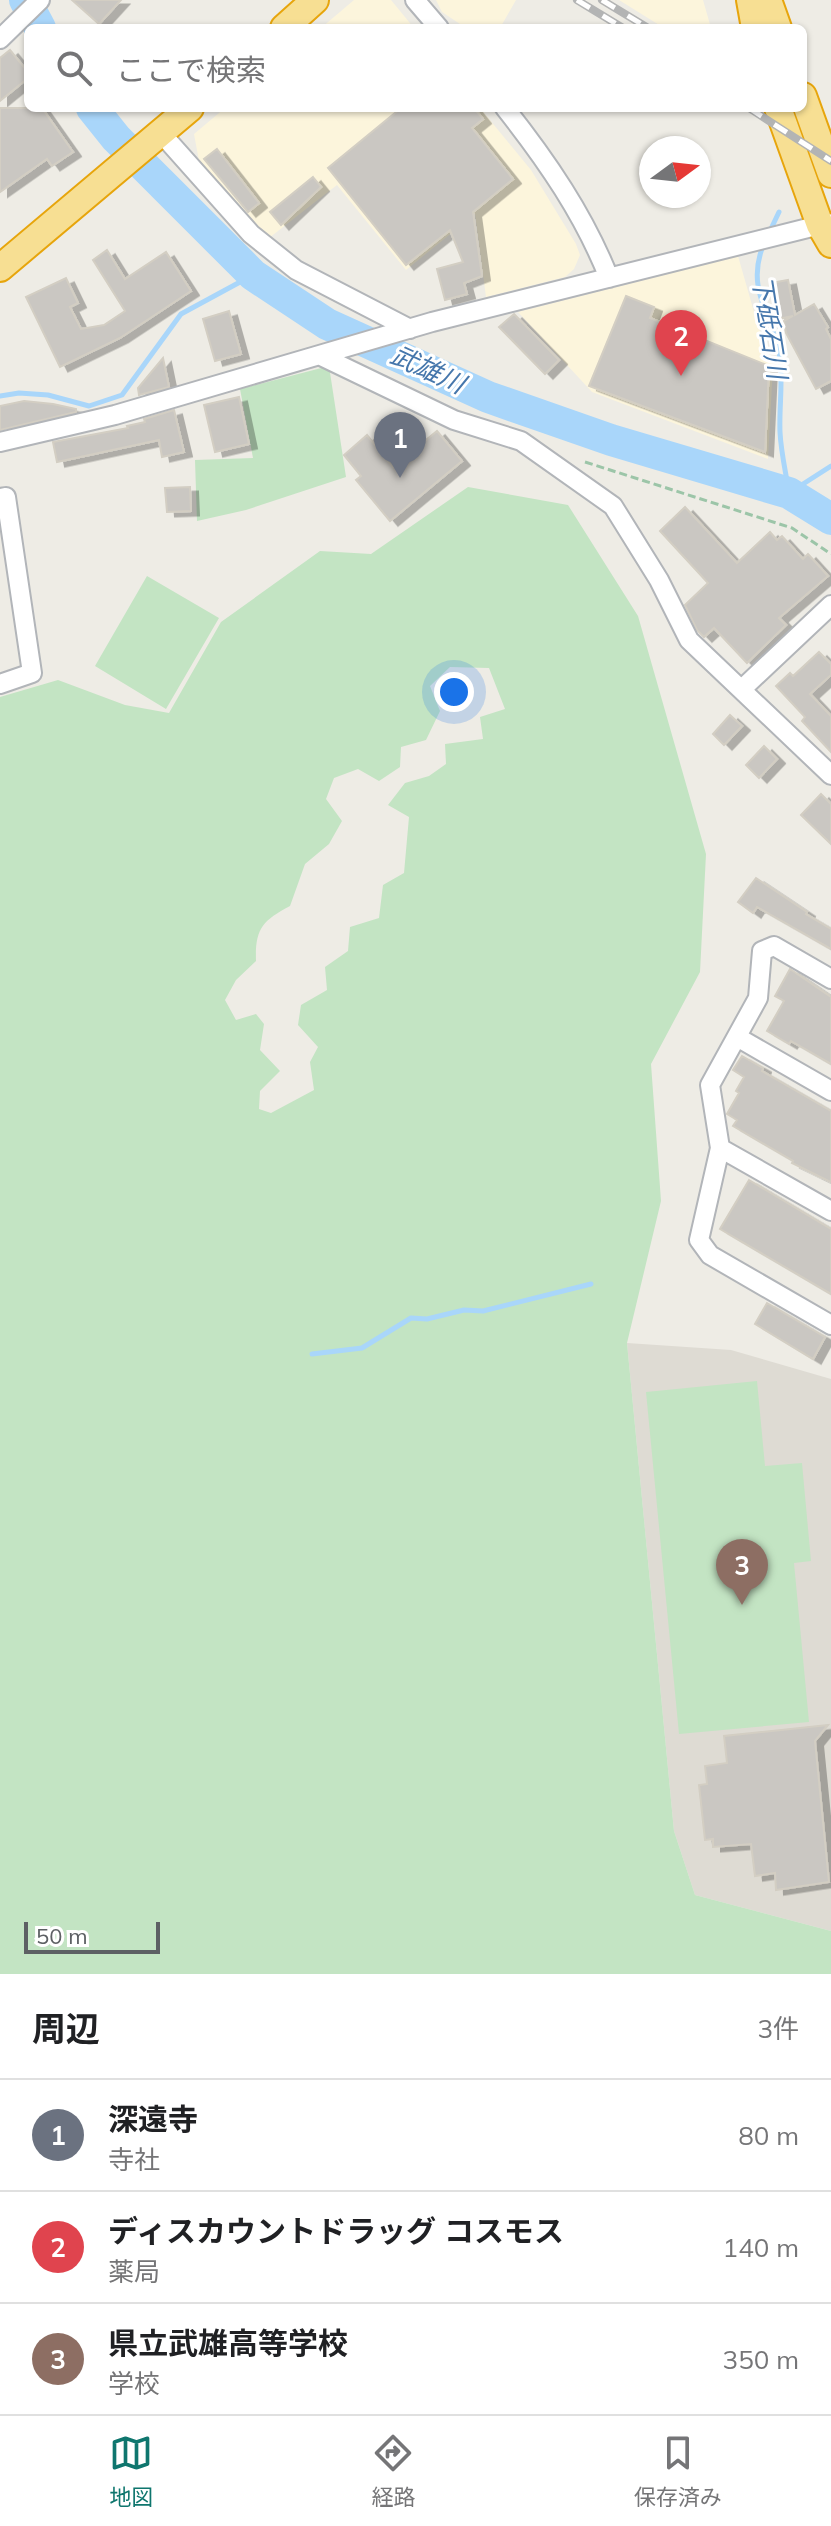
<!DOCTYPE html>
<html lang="ja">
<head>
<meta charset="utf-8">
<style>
  body { margin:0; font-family:Mulish,"Noto Sans JP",sans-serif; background:#f6f6f6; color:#202124 }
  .compass { position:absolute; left:639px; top:136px; width:72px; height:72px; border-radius:50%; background:#fff; box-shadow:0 2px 6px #0004; rotate:75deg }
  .scale { position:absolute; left:24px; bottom:20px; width:136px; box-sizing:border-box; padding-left:8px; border:4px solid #5d6064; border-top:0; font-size:22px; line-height:28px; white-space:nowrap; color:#5d6064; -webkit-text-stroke:6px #fff; paint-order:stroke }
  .you { position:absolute; left:454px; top:692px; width:28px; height:28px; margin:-20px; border:6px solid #fff; border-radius:50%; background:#1a73e8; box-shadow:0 0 0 12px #1a73e833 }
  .badge { display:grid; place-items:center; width:52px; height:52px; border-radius:50%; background:#0f766e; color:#fff; font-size:26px; font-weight:700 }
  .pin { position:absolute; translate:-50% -66px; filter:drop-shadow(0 2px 4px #0008) }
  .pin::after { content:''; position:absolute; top:42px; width:28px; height:24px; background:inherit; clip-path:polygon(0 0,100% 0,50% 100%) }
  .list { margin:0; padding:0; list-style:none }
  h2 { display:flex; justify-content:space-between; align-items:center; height:104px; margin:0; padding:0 32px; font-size:34px }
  h2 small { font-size:26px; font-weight:400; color:#757577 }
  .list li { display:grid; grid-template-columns:52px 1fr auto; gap:24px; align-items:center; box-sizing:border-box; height:112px; padding:0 32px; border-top:2px solid #e0e0e0 }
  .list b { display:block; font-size:30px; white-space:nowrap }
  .list p { margin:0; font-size:26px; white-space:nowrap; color:#757577 }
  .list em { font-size:26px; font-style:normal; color:#757577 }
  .icon { flex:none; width:44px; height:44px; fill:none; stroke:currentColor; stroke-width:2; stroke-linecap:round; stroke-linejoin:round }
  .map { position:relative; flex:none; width:831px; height:1974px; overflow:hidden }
  .search { position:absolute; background:#fff; box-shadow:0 2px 6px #0004; left:24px; right:24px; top:24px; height:88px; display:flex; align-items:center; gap:20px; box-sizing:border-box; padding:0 28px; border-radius:12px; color:#757577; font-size:30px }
  .sheet { height:440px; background:#fff }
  nav { display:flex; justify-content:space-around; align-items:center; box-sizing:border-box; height:112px; border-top:2px solid #e0e0e0; background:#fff; font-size:22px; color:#757577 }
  nav a { display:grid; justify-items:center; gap:4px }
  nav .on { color:#0f766e }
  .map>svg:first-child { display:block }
  .commercial { fill:#fcf5dc }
  .education { fill:#dedbd3 }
  .green { fill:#c3e4c3; fill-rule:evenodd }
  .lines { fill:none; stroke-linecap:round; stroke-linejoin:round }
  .stream { stroke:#a9d6fa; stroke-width:5 }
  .river { stroke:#a9d6fa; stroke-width:32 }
  .building { fill:#cac7c2; stroke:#d3cec3; stroke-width:2; filter:url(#shadow) }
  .minor-casing { stroke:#b2b5b9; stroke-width:22 }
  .highway-casing { stroke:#e7a50c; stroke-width:30 }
  .path { stroke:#9cc5a8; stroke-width:3; stroke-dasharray:8 4; stroke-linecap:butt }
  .minor { stroke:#fff; stroke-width:18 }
  .highway { stroke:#f7df93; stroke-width:26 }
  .rail-casing { stroke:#b3b4b4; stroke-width:8 }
  .rail { stroke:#fff; stroke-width:5; stroke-dasharray:15; stroke-linecap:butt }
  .labels { text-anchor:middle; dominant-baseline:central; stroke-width:6; stroke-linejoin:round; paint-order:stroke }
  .water-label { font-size:26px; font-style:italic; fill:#4677ac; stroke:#fff }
</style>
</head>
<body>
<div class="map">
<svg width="831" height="1974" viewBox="0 0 831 1974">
  <defs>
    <filter id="shadow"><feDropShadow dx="8" dy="4.5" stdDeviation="0" flood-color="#0004"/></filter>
  </defs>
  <rect width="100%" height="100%" fill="#eeece5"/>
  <!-- commercial -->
  <path class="commercial" d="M 354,0 L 391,0 L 414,28 L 321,28 Z
    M 436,0 L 516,0 L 500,28 L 466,28 L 442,12 Z
    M 619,0 L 703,0 L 711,28 L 664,28 Z
    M 225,108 L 480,108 L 531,170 L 576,244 L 580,255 L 574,269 L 565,277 L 486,297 L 475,214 L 406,270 L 337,185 L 269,238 L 239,211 L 199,161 L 194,134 Z
    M 738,256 L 758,326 L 773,366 L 768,459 L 592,392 L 518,312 Z"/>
  <!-- education -->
  <path class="education" d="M 627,1343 L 731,1350 L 831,1379 L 831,1931 L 695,1895 L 674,1831 Z"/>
  <!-- green -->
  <path class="green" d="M 329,366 L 346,477 L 246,510 L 197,521 L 195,460 L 253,458 L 240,389 Z
    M 468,487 L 568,505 L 638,616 L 706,854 L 700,972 L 651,1064 L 661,1201 L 627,1343 L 674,1831 L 695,1895 L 831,1931 L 831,1974 L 0,1974 L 0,697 L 58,680 L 125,705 L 169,713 L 221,622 L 320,551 L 371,554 ZM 450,667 L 489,668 L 505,709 L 480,717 L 483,739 L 445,744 L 446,764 L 429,776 L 405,783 L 388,805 L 409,817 L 404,873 L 383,885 L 379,918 L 350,927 L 348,951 L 325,967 L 327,990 L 301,1005 L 298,1025 L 318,1047 L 310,1062 L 314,1090 L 271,1113 L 259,1109 L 260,1091 L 280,1071 L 260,1050 L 264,1024 L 256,1014 L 236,1020 L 225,1000 L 236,980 L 256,961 C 255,929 262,921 290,906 L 305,864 L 329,844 L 342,821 L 326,799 L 334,778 L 358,769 L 379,781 L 400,767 L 401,747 L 426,740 L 440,711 L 430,686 Z
    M 147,576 L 219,618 L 166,709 L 95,666 Z
    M 757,1381 L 765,1466 L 802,1463 L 811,1561 L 794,1563 L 809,1722 L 679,1734 L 646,1392 Z"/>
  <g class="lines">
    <!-- stream -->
    <path class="stream" d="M 769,233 L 779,212
      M 763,246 C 745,291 774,317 780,358 C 783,383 779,408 780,432 C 781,453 786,473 789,493 L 831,466
      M 0,396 L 19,393 L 48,395 L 89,406 L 122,395 L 181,314 L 253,275
      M 312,1354 L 362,1348 L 411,1318 L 427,1319 L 464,1310 L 483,1311 L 591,1284"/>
    <!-- river -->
    <path class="river" d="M 25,0 L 40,28
      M 92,108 L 116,138 L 253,275 L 327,324 L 488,397 L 611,440 L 789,493 L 831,519"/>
  </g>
  <!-- building -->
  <path class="building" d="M 72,0 L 121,0 L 99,24 Z
    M 10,50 L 28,72 L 28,78 L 0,101 L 0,58 Z
    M 0,108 L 42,108 L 73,152 L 52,166 L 47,159 L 0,192 Z
    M 401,108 L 474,108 L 483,119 L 472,128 L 513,179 L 473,212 L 482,276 L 464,283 L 467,294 L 445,300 L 437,269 L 463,262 L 450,230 L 406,265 L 328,168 Z
    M 217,149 L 259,203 L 248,212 L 204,159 Z
    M 313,177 L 321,187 L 281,225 L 270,212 Z
    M 107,250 L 125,279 L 166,252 L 191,291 L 120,338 L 60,367 L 26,297 L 66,278 L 78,303 L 70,307 L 81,329 L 104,325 L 125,311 L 93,260 Z
    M 788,280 L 795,315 L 814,304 L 828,327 L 826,329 L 831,339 L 831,381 L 816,389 L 786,333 L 784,321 L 793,316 L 778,319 L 771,283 Z
    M 626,296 L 654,307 L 650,318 L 769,366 L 765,452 L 589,386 Z
    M 229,311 L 241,354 L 215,361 L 203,319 Z
    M 514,314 L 559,360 L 545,374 L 499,327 Z
    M 163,358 L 169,387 L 139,395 L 138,388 Z
    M 239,397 L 249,444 L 215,452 L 204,405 Z
    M 24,401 L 53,404 L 76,409 L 76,412 L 0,430 L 0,406 Z
    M 174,410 L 184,452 L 162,457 L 159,440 L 57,462 L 53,442 L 128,428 L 127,426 L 145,422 L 144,419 Z
    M 437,431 L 462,461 L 390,521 L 356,480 L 361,476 L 344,455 L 367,435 L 393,467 Z
    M 190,487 L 191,511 L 167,512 L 165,488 Z
    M 685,507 L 737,563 L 770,532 L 777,540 L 782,536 L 803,559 L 808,554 L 828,576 L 779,618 L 786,625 L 747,663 L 714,628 L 704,637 L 697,630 L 685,605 L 708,583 L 660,531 Z
    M 819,652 L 831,664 L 831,675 L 810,694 L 831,716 L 831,752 L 802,721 L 805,717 L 776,686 L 790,673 L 793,676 Z
    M 730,715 L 742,726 L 724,745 L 713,734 Z
    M 764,746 L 777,759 L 759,778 L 746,765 Z
    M 821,794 L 831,804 L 831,844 L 801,815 Z
    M 756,878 L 807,912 L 806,914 L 831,929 L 831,949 L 757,907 L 753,913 L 738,902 Z
    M 790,969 L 831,997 L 831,1064 L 791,1041 L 789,1044 L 767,1031 L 784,1001 L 775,996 Z
    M 742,1056 L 763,1068 L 762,1071 L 831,1111 L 831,1182 L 792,1163 L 793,1161 L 733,1126 L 737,1120 L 727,1114 L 739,1093 L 736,1091 L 744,1077 L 733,1070 Z
    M 749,1180 L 831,1229 L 831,1294 L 720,1229 Z
    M 767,1303 L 825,1337 L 813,1359 L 755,1324 Z
    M 828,1725 L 815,1741 L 829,1882 L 776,1890 L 775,1873 L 755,1876 L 751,1844 L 713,1847 L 713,1839 L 705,1840 L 699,1785 L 707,1784 L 705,1766 L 727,1763 L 724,1736 Z"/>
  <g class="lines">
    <!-- minor casing -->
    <g class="minor-casing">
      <path id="minor" d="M 415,0 L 439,28
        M 0,39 L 40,0
        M 505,108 C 547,161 584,215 609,278
        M 161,133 L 251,234 L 296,270 L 410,329
        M 321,356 L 454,420 L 521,441 L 613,506 L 659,580 L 689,640 L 831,775
        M 0,442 L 115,415 L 432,322 L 828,223
        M 0,498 L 6,497 L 32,673 L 0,684
        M 742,689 L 831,605
        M 831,979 L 774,946 L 762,951 L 758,998 L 710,1085 L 720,1148 L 699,1240 L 710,1255 L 831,1325
        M 737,1037 L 831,1091
        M 720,1148 L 831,1211"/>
    </g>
    <!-- highway casing -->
    <g class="highway-casing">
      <path id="highway" d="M 750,0 L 755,28
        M 768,0 L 778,28
        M 284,28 L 315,0
        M 803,96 L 831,174
        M 778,108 L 820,225 L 831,244
        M 0,268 L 190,108"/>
    </g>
    <!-- path -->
    <path class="path" d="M 585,462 L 792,528 L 831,554"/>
    <!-- minor -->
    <use href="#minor" class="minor"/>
    <!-- highway -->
    <use href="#highway" class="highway"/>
    <!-- rail casing -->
    <g class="rail-casing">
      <path id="rail" d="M 577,0 L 623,28
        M 602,0 L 648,28
        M 749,108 L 831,161"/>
    </g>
    <!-- rail -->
    <use href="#rail" class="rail"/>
  </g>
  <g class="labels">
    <!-- water labels -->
    <g class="water-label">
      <text transform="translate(770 327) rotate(81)">下砥石川</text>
      <text transform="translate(428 369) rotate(25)">武雄川</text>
    </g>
  </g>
</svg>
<svg class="compass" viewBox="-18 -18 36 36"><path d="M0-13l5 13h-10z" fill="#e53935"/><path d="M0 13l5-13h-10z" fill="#757577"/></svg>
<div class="scale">50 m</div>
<div class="you"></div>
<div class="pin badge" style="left:400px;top:478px;background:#6b7280">1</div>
<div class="pin badge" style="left:681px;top:376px;background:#e0444e">2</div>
<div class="pin badge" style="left:742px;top:1605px;background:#8d6e63">3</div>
<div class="search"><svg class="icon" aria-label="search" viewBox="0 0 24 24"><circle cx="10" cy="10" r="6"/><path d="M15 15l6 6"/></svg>ここで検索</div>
</div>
<section class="sheet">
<h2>周辺<small>3件</small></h2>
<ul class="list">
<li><span class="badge" style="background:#6b7280">1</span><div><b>深遠寺</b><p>寺社</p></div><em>80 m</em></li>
<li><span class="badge" style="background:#e0444e">2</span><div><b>ディスカウントドラッグ コスモス</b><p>薬局</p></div><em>140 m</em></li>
<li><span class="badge" style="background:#8d6e63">3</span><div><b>県立武雄高等学校</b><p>学校</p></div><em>350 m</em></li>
</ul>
</section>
<nav>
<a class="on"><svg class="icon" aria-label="map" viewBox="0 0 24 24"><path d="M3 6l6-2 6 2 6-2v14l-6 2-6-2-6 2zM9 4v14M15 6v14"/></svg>地図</a>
<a><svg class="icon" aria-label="directions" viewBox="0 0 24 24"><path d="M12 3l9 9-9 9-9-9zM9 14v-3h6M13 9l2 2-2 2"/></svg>経路</a>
<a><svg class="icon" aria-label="saved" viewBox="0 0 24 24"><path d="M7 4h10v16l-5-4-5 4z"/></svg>保存済み</a>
</nav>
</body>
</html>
